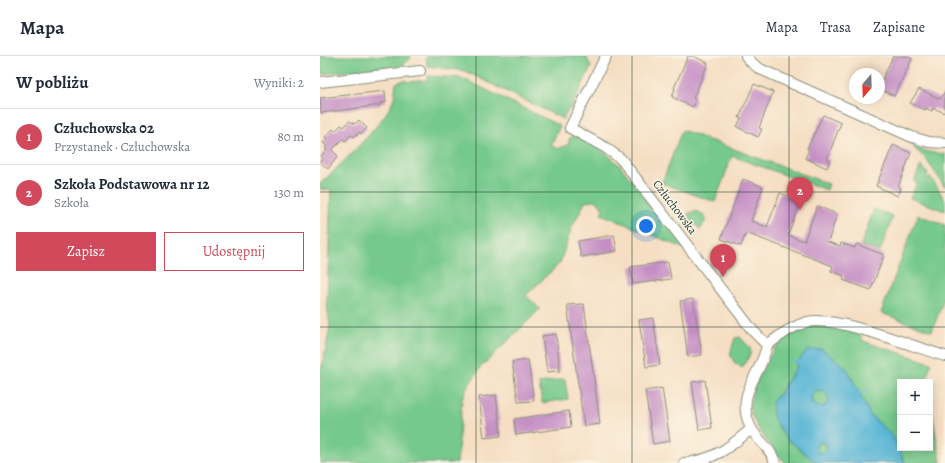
<!DOCTYPE html>
<html lang="pl">
<head>
<meta charset="utf-8">
<style>
  body { margin:0; font-family:Alegreya,serif; background:#f6f6f7; color:#1f2937 }
  .controls { position:absolute; right:12px; bottom:12px; display:grid; overflow:hidden; border-radius:0px; box-shadow:0 2px 10px #0003 }
  .controls button { width:36px; height:36px; display:grid; place-items:center; padding:0; border:0; border-bottom:1px solid #e0e1e3; background:#fff; color:#1f2937; font:20px sans-serif }
  .compass { position:absolute; left:529px; top:12px; width:36px; height:36px; border-radius:50%; background:#fff; box-shadow:0 2px 10px #0003; rotate:199deg }
  .you { position:absolute; left:326px; top:170px; width:14px; height:14px; margin:-10px; border:3px solid #fff; border-radius:50%; background:#1a73e8; box-shadow:0 0 0 6px #1a73e833 }
  .badge { display:grid; place-items:center; width:26px; height:26px; border-radius:50%; background:#d1495b; color:#fff; font-size:13px; font-weight:700 }
  .pin { position:absolute; translate:-50% -33px; filter:drop-shadow(0 1px 2px #0008) }
  .pin::after { content:''; position:absolute; top:21px; width:14px; height:12px; background:inherit; clip-path:polygon(0 0,100% 0,50% 100%) }
  .list { margin:0; padding:0; list-style:none }
  h2 { display:flex; justify-content:space-between; align-items:center; height:52px; margin:0; padding:0 16px; font-size:17px }
  h2 small { font-size:13px; font-weight:400; color:#747a83 }
  .list li { display:grid; grid-template-columns:26px 1fr auto; gap:12px; align-items:center; box-sizing:border-box; height:56px; padding:0 16px; border-top:1px solid #e0e1e3 }
  .list b { display:block; font-size:15px; white-space:nowrap }
  .list p { margin:0; font-size:13px; white-space:nowrap; color:#747a83 }
  .list em { font-size:13px; font-style:normal; color:#747a83 }
  .actions { display:flex; gap:8px; padding:12px 16px }
  .actions a { flex:1; padding:9px 0; border:1px solid #d1495b; border-radius:0px; text-align:center; font-size:14px; color:#d1495b }
  .actions .main { background:#d1495b; color:#fff }
  .map { position:relative; flex:none; width:625px; height:407px; overflow:hidden }
  header { display:flex; align-items:center; gap:24px; box-sizing:border-box; height:56px; padding:0 20px; background:#fff; border-bottom:1px solid #e0e1e3 }
  header strong { font-size:19px }
  nav { display:flex; gap:22px; margin-inline-start:auto; font-size:14px }
  main { display:flex }
  aside { flex:1; background:#fff }
  .map>svg:first-child { display:block }
  .green { fill:#76c98c; stroke:#4a8360 }
  .water { fill:#58b6d6; stroke:#3c7a85; fill-rule:evenodd }
  .lines { fill:none; stroke-linecap:round; stroke-linejoin:round }
  .stream { stroke:#58b6d6; stroke-width:2.5 }
  .building { fill:#c58fc5 }
  .minor-casing { stroke:#8a8e7b; stroke-width:12 }
  .minor { stroke:#fff; stroke-width:10 }
  .grid { fill:none; stroke:#1f3d34; stroke-width:1; stroke-opacity:0.55 }
  .labels { text-anchor:middle; dominant-baseline:central; stroke-width:3; stroke-linejoin:round; paint-order:stroke }
  .street-label { font-size:12px; fill:#1f3d34; stroke:#fcf5e5 }
</style>
</head>
<body>
<header>
<strong>Mapa</strong>
<nav><a>Mapa</a><a>Trasa</a><a>Zapisane</a></nav>
</header>
<main>
<aside>
<h2>W pobliżu<small>Wyniki: 2</small></h2>
<ul class="list">
<li><span class="badge">1</span><div><b>Człuchowska 02</b><p>Przystanek · Człuchowska</p></div><em>80 m</em></li>
<li><span class="badge">2</span><div><b>Szkoła Podstawowa nr 12</b><p>Szkoła</p></div><em>130 m</em></li>
</ul>
<div class="actions"><a class="main">Zapisz</a><a>Udostępnij</a></div>
</aside>
<div class="map">
<svg width="625" height="407" viewBox="0 0 625 407">
  <rect width="100%" height="100%" fill="#fcf5e5"/>
  <filter id="ink" filterUnits="userSpaceOnUse"><feTurbulence type="fractalNoise" baseFrequency=".025" numOctaves="2"/><feDisplacementMap in="SourceGraphic" scale="8" xChannelSelector="R" yChannelSelector="G"/><feConvolveMatrix kernelMatrix="1 2 1 2 8 2 1 2 1" color-interpolation-filters="sRGB"/></filter>
  <filter id="wash" filterUnits="userSpaceOnUse"><feTurbulence type="fractalNoise" baseFrequency=".012" numOctaves="4" result="noise"/><feDisplacementMap in="SourceGraphic" scale="16" xChannelSelector="R" yChannelSelector="G"/><feGaussianBlur stdDeviation="0.9" result="paint"/><feColorMatrix in="noise" values="0 0 0 0 0 0 0 0 0 0 0 0 0 0 0 0 0 1.4 0 .05"/><feComposite in="paint" operator="in"/></filter>
  <g filter="url(#wash)">
    <rect width="100%" height="100%" fill="#f5dec2"/>
    <!-- green -->
    <path class="green" d="M 0,0 L 90,0 L 91,2 L 84,9 L 80,10 L 0,18 Z
      M 107,0 L 266,0 L 271,11 L 251,52 L 248,53 L 243,63 L 145,15 L 107,10 L 106,1 Z
      M 108,20 L 142,22 L 240,70 L 231,89 L 238,93 L 249,88 L 249,83 L 252,80 C 267,82 290,99 300,110 L 366,193 L 281,158 L 283,153 L 276,144 L 265,146 L 252,171 L 240,207 L 206,239 L 220,253 L 160,312 L 147,332 L 142,343 L 137,407 L 0,407 L 0,314 L 3,307 L 10,270 L 7,248 L 11,134 L 0,133 L 0,128 C 19,110 64,68 73,45 C 75,39 75,32 76,27 L 85,24 L 88,26 L 107,24 Z
      M 362,74 L 509,128 L 507,134 L 412,100 L 395,146 L 342,127 Z
      M 592,90 L 609,96 L 625,98 L 625,131 L 606,103 Z
      M 601,109 L 608,118 L 606,122 L 609,123 L 610,120 L 625,144 L 625,155 L 590,142 L 597,127 L 594,125 Z
      M 554,153 L 573,160 L 560,196 L 541,189 Z
      M 375,155 L 383,158 L 386,164 L 380,174 L 376,168 L 373,170 L 369,166 L 372,164 L 367,158 Z
      M 598,159 L 625,169 L 625,240 L 612,275 L 561,257 Z
      M 494,269 L 516,271 L 540,278 L 543,285 L 611,307 L 607,322 L 614,325 L 610,338 L 610,326 L 580,326 L 580,392 L 610,392 L 610,345 L 621,407 L 585,407 L 573,380 L 550,359 L 527,313 L 488,294 L 476,308 L 476,312 L 452,347 L 466,382 L 497,407 L 466,407 C 454,396 431,367 430,351 C 430,334 450,297 461,285 C 470,276 483,273 494,269 Z
      M 420,281 L 430,292 L 431,297 L 422,312 L 414,306 L 410,298 L 415,282 Z
      M 245,323 L 248,343 L 222,347 L 219,327 Z
      M491 342a9 9 0 1 1 18 0a9 9 0 1 1-18 0Z
      M495.5 392a5.5 5.5 0 1 1 11 0a5.5 5.5 0 1 1-11 0Z"/>
    <!-- water -->
    <path class="water" d="M 502,293 L 527,313 L 550,359 L 573,380 L 585,407 L 497,407 L 466,382 L 454,363 L 452,347 L 461,336 L 476,312 L 477,306 L 488,294 ZM 502,334 L 507,338 L 509,344 L 505,350 L 498,351 L 492,347 L 491,340 L 495,335 ZM 500,386 L 505,387 L 507,391 L 506,395 L 502,397 L 498,396 L 496,393 L 497,388 Z"/>
    <g class="lines">
      <!-- stream -->
      <path class="stream" d="M 473,304 L 477,306
        M 539,337 L 547,334"/>
    </g>
    <g id="blocks">
      <!-- building -->
      <path class="building" d="M 368,0 L 373,0 L 388,7 L 373,42 L 376,44 L 373,51 L 352,41 L 355,33 L 354,32 Z
        M 573,0 L 586,0 L 592,3 L 574,40 L 560,33 L 562,29 L 560,28 Z
        M 434,28 L 453,36 L 439,72 L 442,73 L 438,81 L 417,71 L 421,62 L 419,62 Z
        M 599,33 L 620,43 L 625,35 L 625,57 L 613,52 L 612,55 L 605,52 L 605,54 L 590,47 Z
        M 65,35 L 66,46 L 60,47 L 61,49 L 1,57 L 0,42 Z
        M 503,59 L 521,67 L 507,103 L 510,104 L 507,112 L 485,102 L 489,94 L 487,93 Z
        M 39,64 L 47,72 L 41,78 L 40,76 L 33,81 L 31,79 L 25,85 L 23,83 L 12,94 L 18,100 L 8,113 L 0,106 L 3,102 L 1,100 L 7,94 L 5,92 L 7,90 L 3,87 L 7,83 L 5,81 L 13,73 L 15,75 L 21,69 L 24,71 L 29,65 L 35,68 Z
        M 573,89 L 591,97 L 578,131 L 581,132 L 578,140 L 556,130 Z
        M 423,123 L 443,131 L 431,165 L 447,171 L 460,137 L 481,144 L 468,179 L 484,185 L 497,150 L 517,158 L 508,186 L 520,190 L 521,187 L 535,192 L 536,188 L 564,199 L 551,234 L 523,224 L 524,220 L 511,215 L 513,210 L 426,177 L 421,190 L 401,183 Z
        M 294,179 L 297,195 L 261,201 L 258,185 Z
        M 348,206 L 351,223 L 313,228 L 310,211 Z
        M 373,243 L 382,299 L 368,301 L 360,245 Z
        M 264,248 L 280,368 L 264,370 L 247,249 Z
        M 333,262 L 340,309 L 326,311 L 319,264 Z
        M 236,278 L 240,315 L 227,316 L 222,280 Z
        M 208,304 L 214,345 L 198,346 L 192,306 Z
        M 385,324 L 392,372 L 379,374 L 372,326 Z
        M 342,332 L 350,385 L 333,388 L 325,335 Z
        M 176,339 L 181,380 L 164,382 L 159,341 Z
        M 249,355 L 251,371 L 196,379 L 194,363 Z"/>
    </g>
  </g>
  <g filter="url(#ink)">
    <use href="#blocks" fill-opacity="0" stroke="#8a8e7b" stroke-width="1"/>
    <g class="lines">
      <!-- minor casing -->
      <g class="minor-casing">
        <path id="minor" d="M 286,0 L 250,72 L 286,92 L 301,103 L 433,275 L 447,289
          M 426,0 L 432,7 L 440,13 L 592,81 L 609,86 L 625,87
          M 0,26 L 100,15
          M 447,289 C 460,280 472,270 487,266 C 515,259 594,291 625,300
          M 447,289 C 441,321 414,337 431,372 C 437,385 452,392 455,407
          M 364,407 C 394,404 409,392 431,373"/>
      </g>
      <!-- minor -->
      <use href="#minor" class="minor"/>
    </g>
  </g>
  <!-- grid -->
  <path class="grid" d="M 156,0 L 156,407M 312,0 L 312,407M 469,0 L 469,407M 0,136 L 625,136M 0,271 L 625,271"/>
  <g class="labels">
    <!-- street labels -->
    <g class="street-label">
      <text transform="translate(355 151) rotate(53)">Człuchowska</text>
    </g>
  </g>
</svg>
<div class="controls">
<button>+</button>
<button>−</button>
</div>
<svg class="compass" viewBox="-18 -18 36 36"><path d="M0-13l5 13h-10z" fill="#e53935"/><path d="M0 13l5-13h-10z" fill="#747a83"/></svg>
<div class="you"></div>
<div class="pin badge" style="left:403px;top:221px">1</div>
<div class="pin badge" style="left:480px;top:154px">2</div>
</div>
</main>
</body>
</html>
